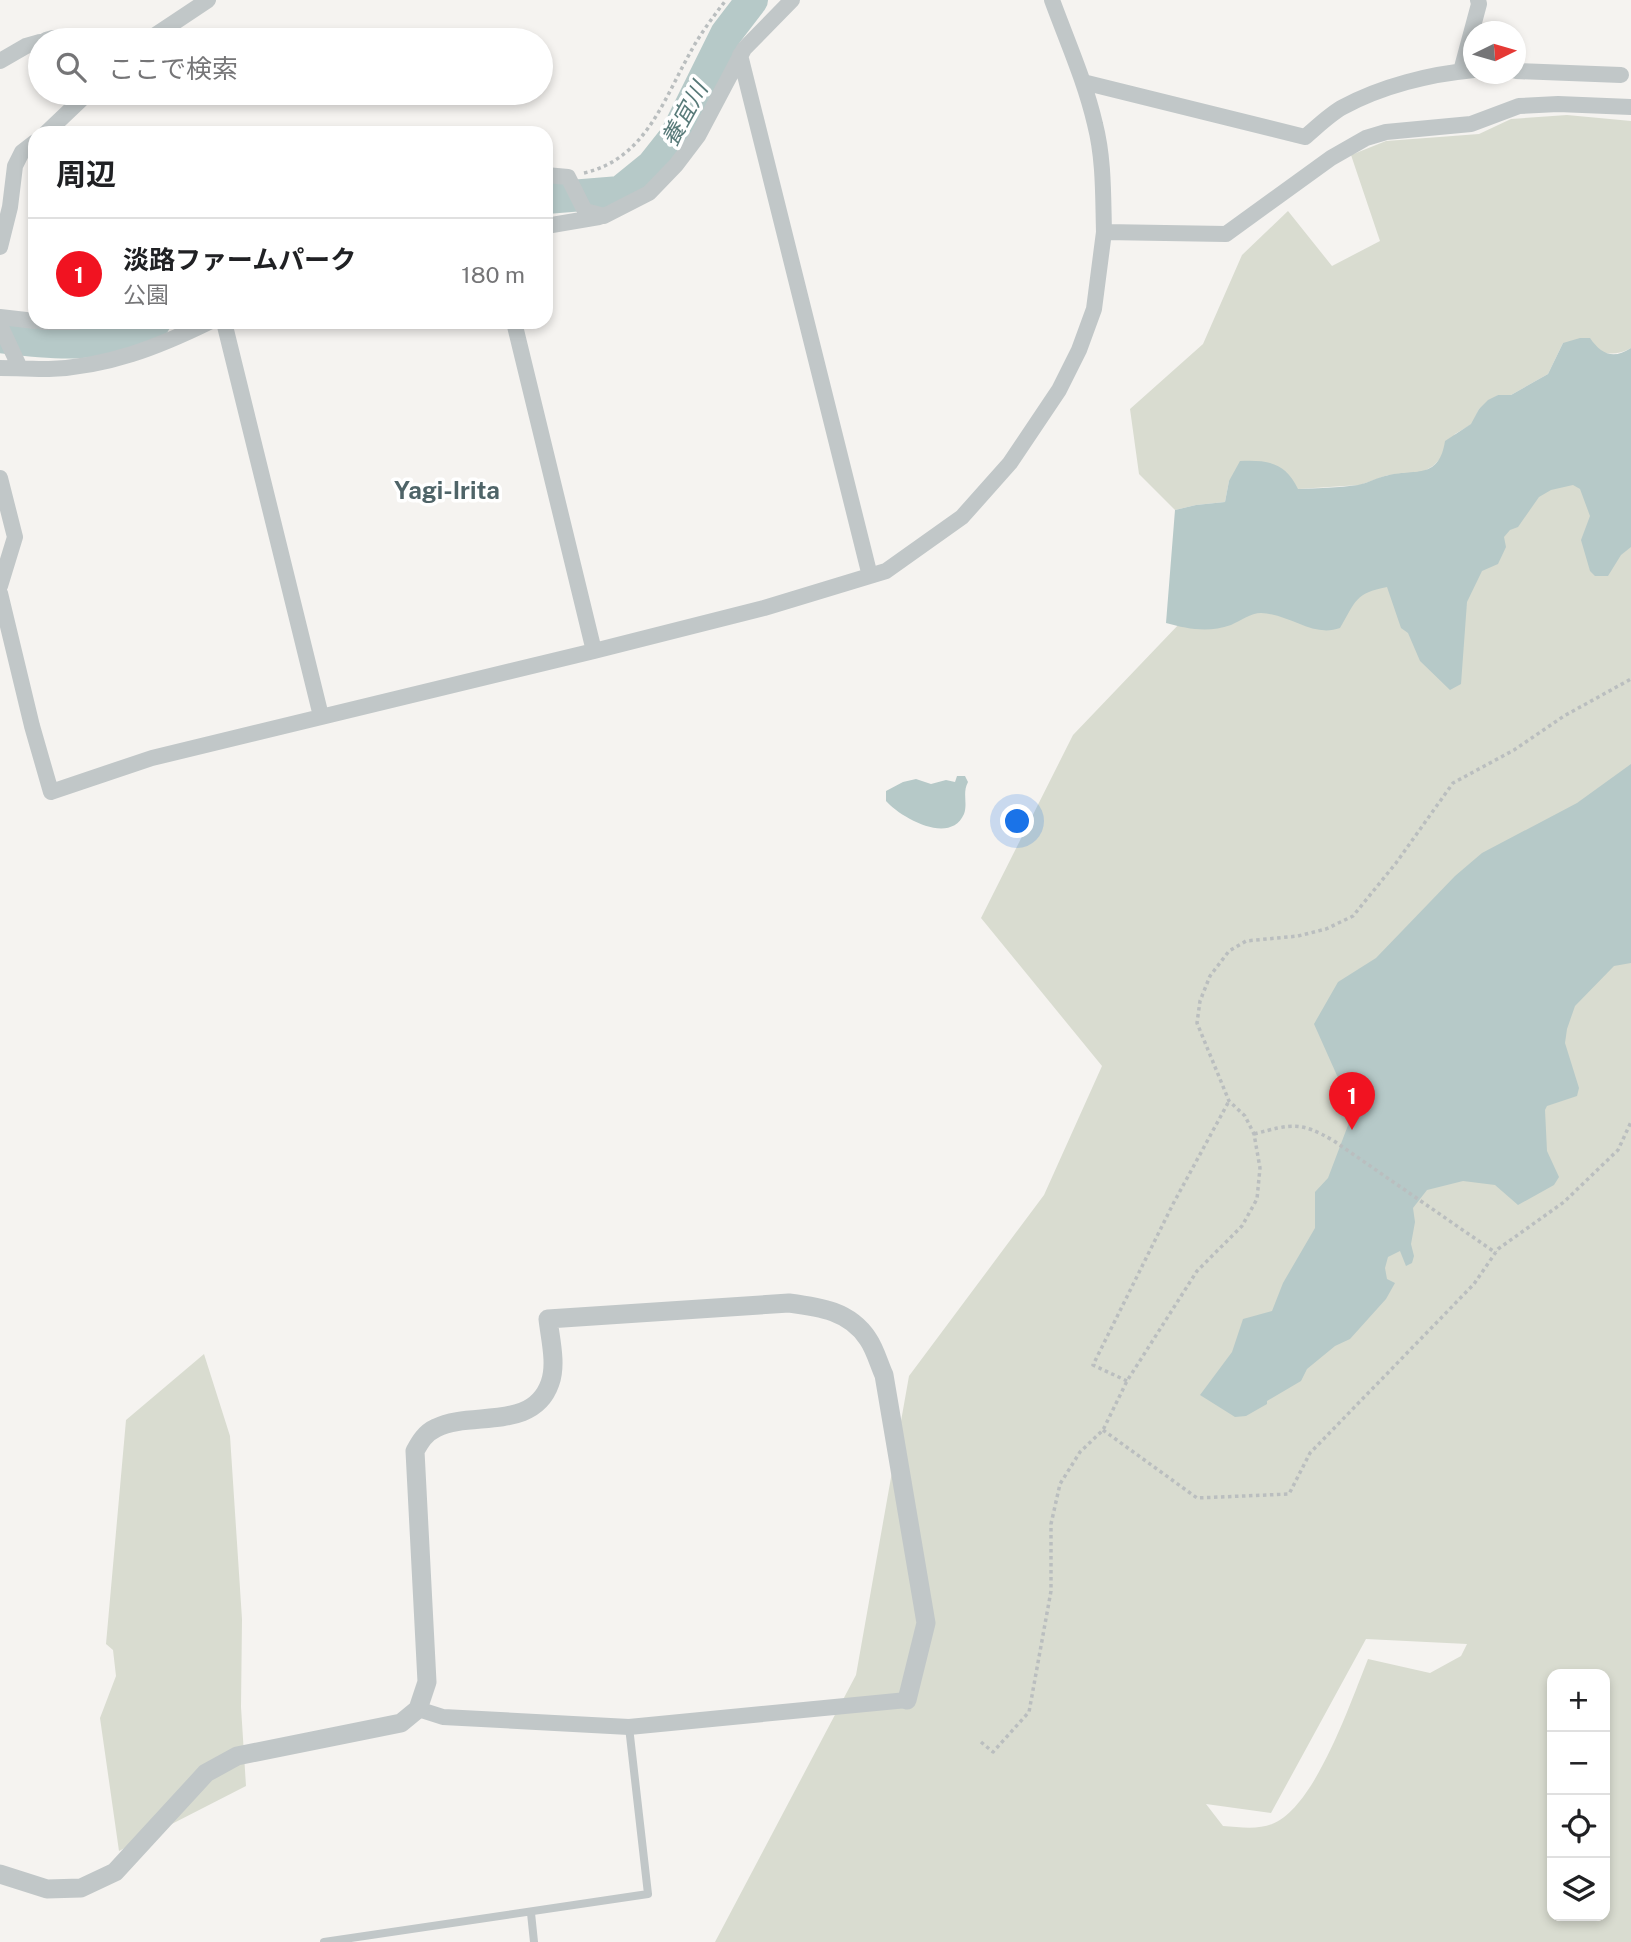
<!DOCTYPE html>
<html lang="ja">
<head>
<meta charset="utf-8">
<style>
  body { margin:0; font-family:"Public Sans","Noto Sans JP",sans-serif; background:#f6f6f6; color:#202124 }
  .controls { position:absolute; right:21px; bottom:21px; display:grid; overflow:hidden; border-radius:14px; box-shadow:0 4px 10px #0003 }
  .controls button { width:63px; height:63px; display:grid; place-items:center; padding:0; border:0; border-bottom:2px solid #e0e0e0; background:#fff; color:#202124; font:35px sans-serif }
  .compass { position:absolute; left:1463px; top:21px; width:63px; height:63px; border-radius:50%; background:#fff; box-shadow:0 4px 10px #0003; rotate:85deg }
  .you { position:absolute; left:1018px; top:822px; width:24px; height:24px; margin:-18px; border:5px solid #fff; border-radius:50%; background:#1a73e8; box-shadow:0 0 0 10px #1a73e833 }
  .badge { display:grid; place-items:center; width:46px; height:46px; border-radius:50%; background:#f11321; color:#fff; font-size:23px; font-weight:700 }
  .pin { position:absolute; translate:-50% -58px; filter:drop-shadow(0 2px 4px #0008) }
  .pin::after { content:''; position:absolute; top:37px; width:24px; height:21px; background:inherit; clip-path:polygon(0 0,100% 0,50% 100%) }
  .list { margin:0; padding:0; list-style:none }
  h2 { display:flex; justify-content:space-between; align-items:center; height:91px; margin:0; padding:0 28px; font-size:30px }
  h2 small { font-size:23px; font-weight:400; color:#757577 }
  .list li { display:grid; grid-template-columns:46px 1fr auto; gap:21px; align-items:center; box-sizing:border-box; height:112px; padding:0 28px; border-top:2px solid #e0e0e0 }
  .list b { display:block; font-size:26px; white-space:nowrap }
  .list p { margin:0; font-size:23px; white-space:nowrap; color:#757577 }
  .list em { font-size:23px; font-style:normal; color:#757577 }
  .icon { flex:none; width:38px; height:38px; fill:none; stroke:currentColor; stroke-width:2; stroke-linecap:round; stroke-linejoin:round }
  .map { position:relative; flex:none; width:1631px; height:1942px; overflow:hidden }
  .search { position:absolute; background:#fff; box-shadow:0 4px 10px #0003; left:28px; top:28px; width:525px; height:77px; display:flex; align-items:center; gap:18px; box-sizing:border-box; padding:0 24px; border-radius:38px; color:#757577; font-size:26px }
  .panel { position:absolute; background:#fff; box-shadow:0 4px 10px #0003; left:28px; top:126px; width:525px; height:203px; border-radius:21px }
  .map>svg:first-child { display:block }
  .green { fill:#d9dcd0; fill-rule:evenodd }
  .water { fill:#b6c9c8 }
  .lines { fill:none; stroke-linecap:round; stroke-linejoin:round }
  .river { stroke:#b6c9c8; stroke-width:32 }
  .path { stroke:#babebf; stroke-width:3.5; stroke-dasharray:3.5 3.5; stroke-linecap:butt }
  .service { stroke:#c1c7c8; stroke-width:8 }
  .minor { stroke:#c1c7c8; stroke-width:16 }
  .tertiary { stroke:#c1c7c8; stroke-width:19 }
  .labels { text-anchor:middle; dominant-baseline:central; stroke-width:7; stroke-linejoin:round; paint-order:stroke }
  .water-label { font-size:23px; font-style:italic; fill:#587a79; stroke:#fff }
  .quarter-label { font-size:24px; font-weight:bold; fill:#4f6468; stroke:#fff }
</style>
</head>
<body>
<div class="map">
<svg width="1631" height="1942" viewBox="0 0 1631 1942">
  <rect width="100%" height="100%" fill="#f5f3f0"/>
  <!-- green -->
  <path class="green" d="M 1567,115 L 1631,121 L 1631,348 C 1611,361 1585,348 1563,343 L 1548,374 L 1511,395 L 1498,395 L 1479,409 L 1472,424 L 1455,434 L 1443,456 L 1433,466 L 1419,474 L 1388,475 L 1360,485 L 1298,489 L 1229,481 L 1225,502 L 1196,505 L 1175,510 L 1139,474 L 1130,409 L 1203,344 L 1242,255 L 1288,211 L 1332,266 L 1380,241 L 1351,155 L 1386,141 L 1479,134 L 1511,119 Z
    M 1631,387 L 1631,1942 L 715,1942 L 856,1675 L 909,1376 L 1044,1195 L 1102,1066 L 981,918 L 1073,735 L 1246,554 ZM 1366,1639 L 1467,1644 L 1461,1656 L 1430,1673 L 1368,1659 C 1351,1701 1315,1808 1272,1824 C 1257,1830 1239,1827 1223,1826 L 1206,1804 L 1271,1813 ZM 1552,1674 L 1605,1674 L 1605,1916 L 1552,1916 Z
    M 204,1354 L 230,1436 L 242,1619 L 241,1707 L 246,1786 L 119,1851 L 100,1718 L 116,1676 L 113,1650 L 106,1644 L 126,1420 Z"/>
  <!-- water -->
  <path class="water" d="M 1580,338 L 1590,338 C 1601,354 1613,360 1631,348 L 1631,547 L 1621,555 L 1608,576 L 1595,576 L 1590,571 L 1581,540 L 1590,516 L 1580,489 L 1573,485 L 1551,490 L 1539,497 L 1518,527 L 1510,530 L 1504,537 L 1506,547 L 1498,564 L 1482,571 L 1467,602 L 1461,684 L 1450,690 L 1420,661 L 1408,633 L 1401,628 L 1387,587 C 1355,593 1356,601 1340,628 C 1313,638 1290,614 1261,613 C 1251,613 1240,621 1231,625 C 1208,633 1188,629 1166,623 L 1175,510 L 1196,505 L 1225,502 L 1229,481 L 1240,461 C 1268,460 1285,462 1298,489 C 1318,488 1338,488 1358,485 C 1368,483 1378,477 1389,475 C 1417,469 1439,479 1445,441 L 1471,424 L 1479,409 L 1488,400 L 1498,395 L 1511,395 L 1548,374 L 1563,343 Z
    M 1631,764 L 1631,963 L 1614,966 L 1575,1006 L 1567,1029 L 1565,1043 L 1579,1088 L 1577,1096 L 1547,1106 L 1545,1110 L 1547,1151 L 1559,1177 L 1554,1185 L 1518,1205 L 1495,1185 L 1463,1181 L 1427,1190 L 1413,1208 L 1415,1222 L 1411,1244 L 1414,1256 L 1412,1263 L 1406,1266 L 1400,1251 L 1388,1257 L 1385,1268 L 1387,1279 L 1395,1283 L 1386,1299 L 1350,1339 L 1335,1346 L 1307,1369 L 1301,1381 L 1267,1401 L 1267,1404 L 1246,1416 L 1235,1417 L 1200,1395 L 1232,1352 L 1243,1319 L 1272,1311 L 1283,1283 L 1315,1228 L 1315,1192 L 1328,1178 L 1350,1120 L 1343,1089 L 1314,1024 L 1338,982 L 1376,958 L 1455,876 L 1482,853 L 1577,803 Z
    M 957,776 L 965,776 L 968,782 C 962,793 968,803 964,814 C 950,846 900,817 886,801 L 886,791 L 903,782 L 916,779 L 931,784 L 946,780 L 955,782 Z"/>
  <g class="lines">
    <!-- river -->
    <path class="river" d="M 546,198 L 620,192 L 652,166 L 675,137 L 726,34 L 752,0
      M 0,337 C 54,344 105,349 155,322"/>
    <!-- path -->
    <path class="path" d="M 584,173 C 645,159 663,101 690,53 C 700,34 713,17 726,0
      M 1254,1134 C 1292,1124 1300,1121 1334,1141 L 1496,1253
      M 1127,1381 L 1093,1365 L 1173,1204 L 1229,1101
      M 1103,1430 L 1197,1498 L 1289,1494 L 1310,1453 L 1474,1284 L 1498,1249 L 1564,1202 L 1618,1150 L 1631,1122
      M 981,1742 L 993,1752 L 1029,1712 L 1051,1591 L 1051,1524 L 1060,1484 L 1080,1452 L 1103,1430 L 1127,1381 L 1197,1271 L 1242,1226 L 1257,1199 L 1260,1168 L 1254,1134 L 1245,1116 L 1229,1101 L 1197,1023 L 1200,1001 L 1210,976 L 1229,951 L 1246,941 L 1298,936 L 1326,929 L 1353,916 L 1396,863 L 1453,783 L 1514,750 L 1564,716 L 1631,679"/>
    <!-- service -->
    <path class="service" d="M 531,1913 L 534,1942
      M 324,1942 L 648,1894 L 629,1727"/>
    <!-- minor -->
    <path class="minor" d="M 1052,0 C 1067,41 1085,81 1095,124 C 1104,159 1103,196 1104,232 L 1226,234 L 1331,158 L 1366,138 L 1386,132 L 1471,124 L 1519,106 L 1558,104 L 1631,107
      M 46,40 L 53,38 L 61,40
      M 148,40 L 208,0
      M 740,55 L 870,576
      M 0,61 L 26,46 L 40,42
      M 1461,71 L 1479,4 L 1478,0
      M 1516,71 L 1621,75
      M 1083,82 L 1305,137 C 1317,127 1330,114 1343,107 C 1382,86 1430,74 1474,70
      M 46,133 L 88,93
      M 546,175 L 568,177 L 585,211 L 604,216 L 649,193 L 676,165 L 698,136 L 744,49 L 792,0
      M 546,226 L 599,217
      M 0,247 L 10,207 L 15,166 L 22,152 L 35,142
      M 0,317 L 35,321
      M 43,322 L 77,322
      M 224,322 L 321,716
      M 514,322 L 594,651
      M 0,325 L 20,368
      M 0,368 C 16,368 33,369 49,369 C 107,367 158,347 209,322
      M 0,478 L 15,537 L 0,586
      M 0,593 L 32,726 L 51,792 L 152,758 L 594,651 L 764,608 L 886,571 L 962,517 L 1010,463 L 1059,390 L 1079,350 L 1094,309 L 1104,232
      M 418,1709 L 443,1717 L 629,1727 L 907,1700"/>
    <!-- tertiary -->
    <path class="tertiary" d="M 0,1874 L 47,1889 L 81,1888 L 115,1872 L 206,1773 L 237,1756 L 401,1723 L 418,1709 L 427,1682 L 415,1451 C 420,1442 425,1433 436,1428 C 471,1410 533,1432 550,1383 C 557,1364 550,1338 548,1319 L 789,1303 C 820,1307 850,1311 868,1339 C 875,1349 879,1364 884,1375 L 926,1623 L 907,1700"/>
  </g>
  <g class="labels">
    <!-- water labels -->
    <g class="water-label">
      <text transform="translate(684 114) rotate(-61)">養宜川</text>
    </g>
    <!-- quarter labels -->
    <g class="quarter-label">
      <text x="447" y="490">Yagi-Irita</text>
    </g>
  </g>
</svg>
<div class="controls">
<button>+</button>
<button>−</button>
<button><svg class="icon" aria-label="locate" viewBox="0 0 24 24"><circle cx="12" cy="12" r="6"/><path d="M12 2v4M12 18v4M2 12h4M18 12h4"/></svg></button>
<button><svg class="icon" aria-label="layers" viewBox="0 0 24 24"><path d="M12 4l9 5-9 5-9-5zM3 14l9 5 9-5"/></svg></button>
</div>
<svg class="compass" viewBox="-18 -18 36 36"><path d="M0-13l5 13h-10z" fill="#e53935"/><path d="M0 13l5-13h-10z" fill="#757577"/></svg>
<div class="you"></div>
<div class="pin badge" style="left:1352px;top:1130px">1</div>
<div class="search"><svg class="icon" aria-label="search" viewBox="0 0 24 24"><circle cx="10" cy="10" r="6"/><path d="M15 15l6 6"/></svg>ここで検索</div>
<section class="panel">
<h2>周辺<small></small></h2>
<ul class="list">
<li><span class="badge">1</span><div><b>淡路ファームパーク</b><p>公園</p></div><em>180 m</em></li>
</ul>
</section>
</div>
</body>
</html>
